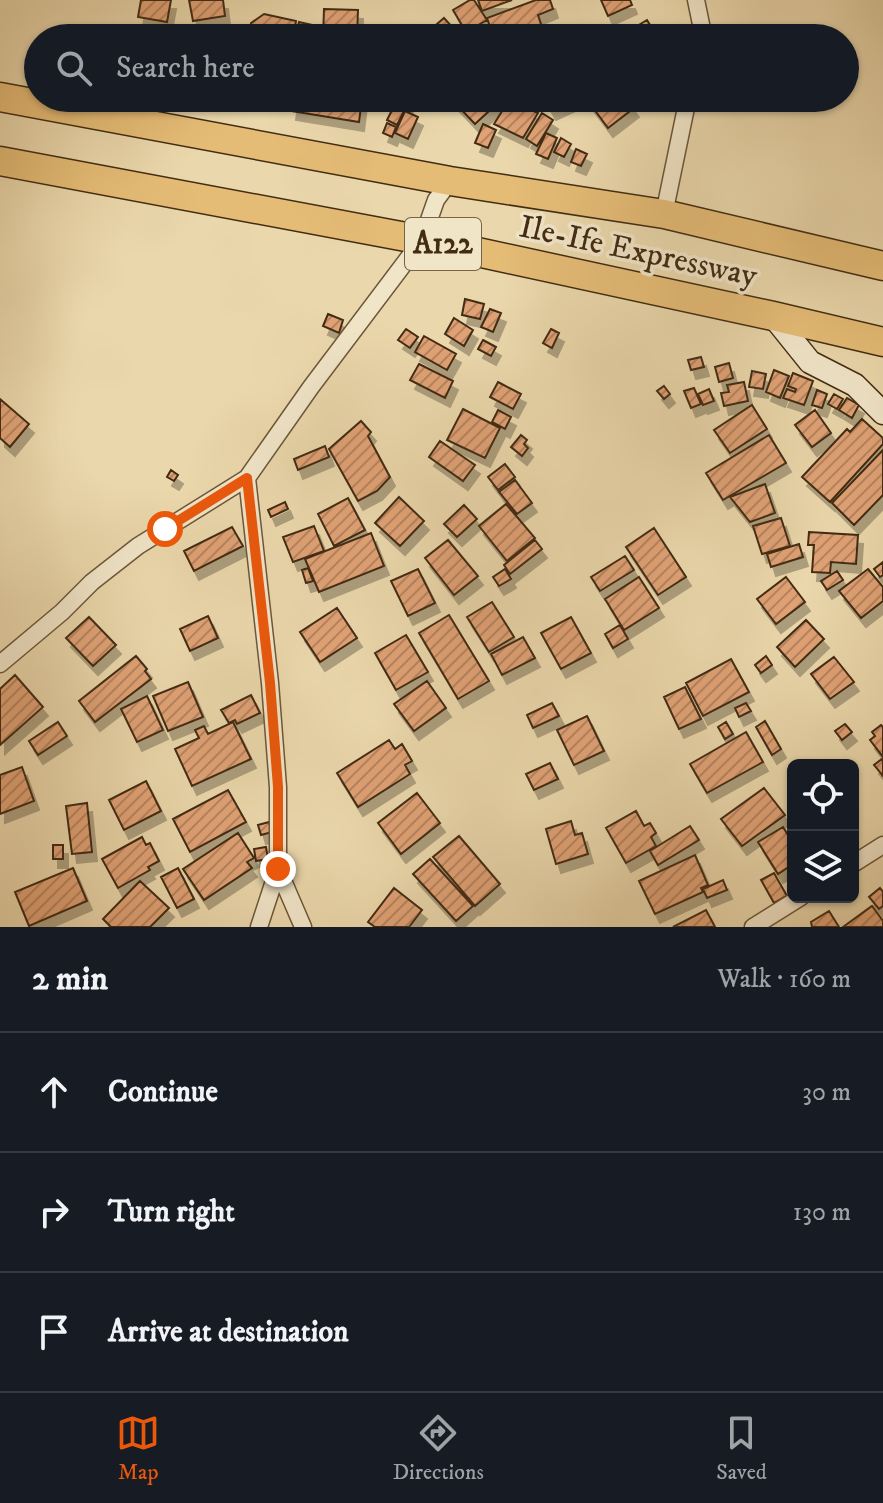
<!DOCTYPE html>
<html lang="en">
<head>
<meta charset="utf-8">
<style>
  body { margin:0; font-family:"IM FELL DW Pica",serif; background:#242831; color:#f1f3f6 }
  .controls { position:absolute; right:24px; bottom:24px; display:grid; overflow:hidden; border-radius:12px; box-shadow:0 2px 6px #0004 }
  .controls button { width:72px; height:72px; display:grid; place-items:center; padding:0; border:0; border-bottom:2px solid #363941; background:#171b24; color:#f1f3f6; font:40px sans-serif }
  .stop { position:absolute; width:24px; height:24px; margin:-18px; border:6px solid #ea580c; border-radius:50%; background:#fff }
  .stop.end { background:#ea580c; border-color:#fff; box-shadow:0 2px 8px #0008 }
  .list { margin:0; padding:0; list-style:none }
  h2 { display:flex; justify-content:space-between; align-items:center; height:104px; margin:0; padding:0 32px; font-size:34px }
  h2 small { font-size:26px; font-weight:400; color:#9ea1a6 }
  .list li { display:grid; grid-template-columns:52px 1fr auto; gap:24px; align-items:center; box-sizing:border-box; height:120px; padding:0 32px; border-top:2px solid #363941 }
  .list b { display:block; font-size:30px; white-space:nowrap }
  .list em { font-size:26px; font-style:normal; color:#9ea1a6 }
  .icon { flex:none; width:44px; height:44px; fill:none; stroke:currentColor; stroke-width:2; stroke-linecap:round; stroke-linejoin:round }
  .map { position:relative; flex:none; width:883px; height:927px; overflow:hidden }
  .search { position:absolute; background:#171b24; box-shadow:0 2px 6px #0004; left:24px; right:24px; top:24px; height:88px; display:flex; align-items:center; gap:20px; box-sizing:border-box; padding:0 28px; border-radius:44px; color:#9ea1a6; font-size:30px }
  .sheet { height:464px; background:#171b24 }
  nav { display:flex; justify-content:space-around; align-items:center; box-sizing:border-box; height:112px; border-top:2px solid #363941; background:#171b24; font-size:22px; color:#9ea1a6 }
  nav a { display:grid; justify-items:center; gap:4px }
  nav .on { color:#ea580c }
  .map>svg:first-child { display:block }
  .building { fill:url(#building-hatch); stroke:#422c13; stroke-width:2; filter:url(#shadow) }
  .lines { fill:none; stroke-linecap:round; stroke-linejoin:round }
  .street-casing { stroke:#6c5739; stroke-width:19 }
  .secondary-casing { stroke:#422c13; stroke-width:25 }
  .highway-casing { stroke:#422c13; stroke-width:31 }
  .street { stroke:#f1e5c8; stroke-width:16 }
  .secondary { stroke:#f1e5c8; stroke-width:22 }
  .highway { stroke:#e5bc76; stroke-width:28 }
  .route { stroke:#ea580c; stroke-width:10 }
  .labels { text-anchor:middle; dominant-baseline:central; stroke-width:7; stroke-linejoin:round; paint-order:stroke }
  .shield { fill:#f1e5c8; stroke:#766449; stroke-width:2 }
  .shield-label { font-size:30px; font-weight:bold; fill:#422c13 }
  .street-label { font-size:32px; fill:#422c13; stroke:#f1e5c8 }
</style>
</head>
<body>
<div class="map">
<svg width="883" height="927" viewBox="0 0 883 927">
  <defs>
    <pattern id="building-hatch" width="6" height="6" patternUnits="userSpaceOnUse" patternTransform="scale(2)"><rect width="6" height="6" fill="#e0a275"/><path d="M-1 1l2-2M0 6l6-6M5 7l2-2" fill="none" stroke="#b7845f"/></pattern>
    <filter id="shadow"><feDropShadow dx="5" dy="9" stdDeviation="0" flood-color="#0004"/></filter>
  </defs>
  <rect width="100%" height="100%" fill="#ead7ab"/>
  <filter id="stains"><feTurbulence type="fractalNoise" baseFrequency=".0025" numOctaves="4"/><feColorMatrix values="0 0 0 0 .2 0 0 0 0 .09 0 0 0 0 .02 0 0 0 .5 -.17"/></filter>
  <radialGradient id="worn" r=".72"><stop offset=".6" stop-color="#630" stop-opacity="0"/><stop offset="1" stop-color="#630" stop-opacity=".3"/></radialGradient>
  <!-- building -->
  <path class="building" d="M 141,0 L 171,0 L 167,22 L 138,17 Z
    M 189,0 L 223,0 L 225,16 L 193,21 Z
    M 470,0 L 474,0 L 487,20 L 466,32 L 453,10 Z
    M 478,0 L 512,0 L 482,11 Z
    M 536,0 L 550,0 L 553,9 L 538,15 L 544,33 L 530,38 L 494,38 L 487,18 Z
    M 601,0 L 630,0 L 632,5 L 608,16 Z
    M 324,9 L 358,10 L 357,38 L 323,38 Z
    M 264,14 L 296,21 L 293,38 L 248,38 L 251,23 Z
    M 444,18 L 462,38 L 421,38 Z
    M 647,20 L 658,38 L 617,38 Z
    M 299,22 L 321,27 L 318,38 L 295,38 Z
    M 583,28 L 588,38 L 574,38 L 572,33 Z
    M 232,31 L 248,33 L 247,38 L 231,38 Z
    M 293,98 L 362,98 L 359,122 L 291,111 Z
    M 398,98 L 408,103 L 397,125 L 387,120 Z
    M 460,98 L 499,98 L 501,100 L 475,124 L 455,103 Z
    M 544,98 L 579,98 L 551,111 Z
    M 592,98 L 626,98 L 634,108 L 608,128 L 588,101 Z
    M 509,100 L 538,113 L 523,138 L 494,124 Z
    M 405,111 L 418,117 L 408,139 L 395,133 Z
    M 542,113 L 553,120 L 537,146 L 526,139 Z
    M 387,123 L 396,127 L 392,137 L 383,133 Z
    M 483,124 L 496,130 L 488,148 L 475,143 Z
    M 546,133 L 557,138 L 548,159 L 536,154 Z
    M 561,138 L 571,144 L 564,157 L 554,152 Z
    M 576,149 L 587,154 L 581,166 L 571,162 Z
    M 465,299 L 484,304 L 480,319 L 462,315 Z
    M 490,309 L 501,313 L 493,332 L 481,327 Z
    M 328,314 L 343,320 L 339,333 L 323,326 Z
    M 454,318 L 473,330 L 464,346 L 445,334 Z
    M 406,329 L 418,337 L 410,348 L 398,340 Z
    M 551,329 L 559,333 L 552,348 L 543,343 Z
    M 424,336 L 456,354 L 447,370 L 415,352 Z
    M 483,340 L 496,347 L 491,356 L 478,349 Z
    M 701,357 L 704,367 L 691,370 L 688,360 Z
    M 729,363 L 733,378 L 719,382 L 715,367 Z
    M 419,364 L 453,381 L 445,398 L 410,380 Z
    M 774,370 L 789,376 L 780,398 L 766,392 Z
    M 752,371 L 766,374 L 763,389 L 749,387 Z
    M 793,373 L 813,381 L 804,405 L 783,398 L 787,389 L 795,392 L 796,389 L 788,386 Z
    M 498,382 L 521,394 L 513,409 L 490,397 Z
    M 744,382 L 748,401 L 724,406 L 721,393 L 729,392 L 727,385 Z
    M 664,386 L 670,394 L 664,399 L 657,391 Z
    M 694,388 L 701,404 L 691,408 L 684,391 Z
    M 709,389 L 714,401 L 703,405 L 698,394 Z
    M 817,390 L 827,394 L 822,408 L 812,405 Z
    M 834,394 L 843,399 L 837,409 L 828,404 Z
    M 847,398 L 859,405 L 852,418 L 839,410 Z
    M 0,399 L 29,424 L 10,447 L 0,438 Z
    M 752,405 L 767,429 L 730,453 L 714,430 Z
    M 463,409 L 500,428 L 485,458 L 447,440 Z
    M 498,410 L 511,417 L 505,429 L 492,422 Z
    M 815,410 L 831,433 L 812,447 L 795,425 Z
    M 862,419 L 883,438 L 883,444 L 830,502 L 802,477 L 847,429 L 850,432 Z
    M 361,421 L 371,432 L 368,436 L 390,477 L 377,491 L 358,501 L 329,449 Z
    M 521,435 L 527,440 L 524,444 L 528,448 L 522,456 L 511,447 Z
    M 769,435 L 786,463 L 723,500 L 706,473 Z
    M 440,441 L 475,465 L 463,481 L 429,457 Z
    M 325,446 L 329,457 L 298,470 L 294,459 Z
    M 883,450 L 883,495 L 854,525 L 832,503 Z
    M 505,464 L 515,477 L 498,490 L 488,477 Z
    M 171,470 L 178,475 L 174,481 L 167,477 Z
    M 515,480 L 532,503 L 517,514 L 499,492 Z
    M 765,484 L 775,513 L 750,522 L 730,497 Z
    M 399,497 L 424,521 L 400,546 L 375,523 Z
    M 348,498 L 365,530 L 334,546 L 318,514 Z
    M 285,502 L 288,509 L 271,517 L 268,510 Z
    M 506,504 L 535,538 L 507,561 L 479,526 Z
    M 464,505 L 477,519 L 457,537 L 444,524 Z
    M 781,518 L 790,546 L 762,554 L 753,526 Z
    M 314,526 L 324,551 L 293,562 L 283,537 Z
    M 232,527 L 243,546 L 194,571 L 184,551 Z
    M 654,528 L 686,577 L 658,595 L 626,547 Z
    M 809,532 L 858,535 L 856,564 L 831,562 L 830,573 L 812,572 L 814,545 L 808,545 Z
    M 371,533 L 384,566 L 319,592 L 305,559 Z
    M 448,540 L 478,576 L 454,595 L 425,558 Z
    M 535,540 L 542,549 L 510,574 L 504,565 Z
    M 799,544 L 803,557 L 771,567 L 767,554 Z
    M 625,556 L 634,570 L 600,591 L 591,577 Z
    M 883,562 L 883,575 L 880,577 L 874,569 Z
    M 308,568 L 313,581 L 306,583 L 302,570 Z
    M 418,569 L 435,603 L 408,616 L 391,581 Z
    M 505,569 L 511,579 L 499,586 L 493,577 Z
    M 868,569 L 883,587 L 883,601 L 861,618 L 839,591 Z
    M 837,571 L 843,580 L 827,590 L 821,581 Z
    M 639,577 L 659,608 L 624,630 L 605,599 Z
    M 786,577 L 805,602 L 776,624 L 757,599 Z
    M 492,602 L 514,637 L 489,652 L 467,617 Z
    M 337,608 L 357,638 L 320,662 L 300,632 Z
    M 449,615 L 489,681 L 458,699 L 419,633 Z
    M 208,616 L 218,638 L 190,651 L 180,629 Z
    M 89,617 L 116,645 L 93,666 L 66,638 Z
    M 571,617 L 591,653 L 561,669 L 541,633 Z
    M 806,620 L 824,639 L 795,667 L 777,647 Z
    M 620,625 L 628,639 L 613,648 L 605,634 Z
    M 406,635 L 428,672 L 396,690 L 375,653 Z
    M 523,637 L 535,658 L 502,675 L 491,654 Z
    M 136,656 L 147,669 L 145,671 L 151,679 L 95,722 L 79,701 Z
    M 766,656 L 772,665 L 761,673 L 755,665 Z
    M 834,657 L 854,682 L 830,699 L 811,674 Z
    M 731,659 L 749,692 L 703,716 L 686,683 Z
    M 15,675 L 43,707 L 0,745 L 0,689 Z
    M 427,681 L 446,708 L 414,731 L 394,704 Z
    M 188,682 L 203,717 L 168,731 L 153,696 Z
    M 685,687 L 701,719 L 679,729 L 664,697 Z
    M 251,695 L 260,713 L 237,724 L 235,720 L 229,723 L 221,710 Z
    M 147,696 L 163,730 L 137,742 L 121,709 Z
    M 552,703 L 559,716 L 533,728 L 527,715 Z
    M 746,703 L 751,711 L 739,717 L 735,708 Z
    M 587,716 L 604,751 L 574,765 L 557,730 Z
    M 765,721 L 781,749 L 772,755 L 756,727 Z
    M 58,722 L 67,736 L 38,755 L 29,741 Z
    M 233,722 L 251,759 L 192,786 L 175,749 L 199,738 L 195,730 L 204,726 L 208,734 Z
    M 726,722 L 733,734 L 725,739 L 718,727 Z
    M 845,724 L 852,732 L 842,740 L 835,731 Z
    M 881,725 L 883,727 L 883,757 L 870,740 L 875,736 L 872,732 Z
    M 746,732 L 763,762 L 707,793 L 690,764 Z
    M 389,740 L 395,749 L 402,744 L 412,761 L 405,765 L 410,774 L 358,807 L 337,773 Z
    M 883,758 L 883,776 L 874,765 Z
    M 550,763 L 558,779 L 534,790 L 526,774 Z
    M 22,767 L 34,801 L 0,814 L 0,775 Z
    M 146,781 L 161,811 L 124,830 L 109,800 Z
    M 764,788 L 785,815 L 742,846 L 721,819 Z
    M 228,790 L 246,822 L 190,852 L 173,819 Z
    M 417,793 L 440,823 L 401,854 L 378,823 Z
    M 87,803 L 92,852 L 72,854 L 66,806 Z
    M 636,811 L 644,826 L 650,823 L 656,833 L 651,837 L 656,846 L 626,863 L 606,828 Z
    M 571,821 L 575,835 L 582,833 L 588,854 L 556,864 L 546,829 Z
    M 269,822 L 272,832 L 261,835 L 258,825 Z
    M 690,826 L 699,840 L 658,865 L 650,851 Z
    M 783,827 L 793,843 L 793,864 L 778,874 L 758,842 Z
    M 238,833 L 254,858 L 247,862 L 252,868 L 204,900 L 183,869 Z
    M 459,836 L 500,884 L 475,906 L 433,857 Z
    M 142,837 L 146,845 L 150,843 L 159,861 L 148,867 L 150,870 L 118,888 L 102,859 Z
    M 53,845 L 63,845 L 63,859 L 53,859 Z
    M 266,847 L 268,859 L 256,861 L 254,849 Z
    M 695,855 L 708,885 L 701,888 L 703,892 L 655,914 L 639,881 Z
    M 430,859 L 473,906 L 456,921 L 413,874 Z
    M 73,868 L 87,901 L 29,926 L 15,892 Z
    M 178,868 L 194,899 L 177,908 L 161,877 Z
    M 774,873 L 787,896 L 774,903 L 761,880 Z
    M 723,880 L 727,890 L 707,898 L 703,889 Z
    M 140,881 L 169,908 L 150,927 L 111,927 L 103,919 Z
    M 394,888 L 422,910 L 409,927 L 375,927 L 368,922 Z
    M 880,888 L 883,892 L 883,906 L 879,909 L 869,897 Z
    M 872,906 L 883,921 L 883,927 L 843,927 Z
    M 706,910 L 715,927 L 673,927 Z
    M 829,911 L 839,927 L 812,927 L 811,922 Z"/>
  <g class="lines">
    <!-- street casing -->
    <g class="street-casing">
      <path id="street" d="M 696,0 L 702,29 L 700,38
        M 664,214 L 688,98
        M 0,664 L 62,612 L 92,582 L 138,546 L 247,478
        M 853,864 L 883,845
        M 278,869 L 303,927
        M 259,927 L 278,869 L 278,787 L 270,683 L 247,478 L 311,387 L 422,240 L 436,200 L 450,181
        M 753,927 L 801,897"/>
    </g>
    <!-- secondary casing -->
    <g class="secondary-casing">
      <path id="secondary" d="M 773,316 L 810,362 L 855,385 L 883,413"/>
    </g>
    <!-- highway casing -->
    <g class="highway-casing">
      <path id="highway" d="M 0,97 L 450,181 L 664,214 L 883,266
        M 0,161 L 422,240 L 773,316 L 883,342"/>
    </g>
    <!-- street -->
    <use href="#street" class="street"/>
    <!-- secondary -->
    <use href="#secondary" class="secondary"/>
    <!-- highway -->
    <use href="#highway" class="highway"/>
  </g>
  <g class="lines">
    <!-- route -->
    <path class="route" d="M 165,529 L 247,478 L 270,683 L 278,787 L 278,869"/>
  </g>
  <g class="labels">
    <!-- shield labels -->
    <rect class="shield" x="405" y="218" width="76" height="52" rx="6"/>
    <g class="shield-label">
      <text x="443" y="244">A122</text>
    </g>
    <!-- street labels -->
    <g class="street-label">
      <text transform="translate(638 252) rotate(12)">Ile-Ife Expressway</text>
    </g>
  </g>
  <rect width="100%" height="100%" filter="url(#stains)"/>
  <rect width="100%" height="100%" fill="url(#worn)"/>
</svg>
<div class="controls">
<button><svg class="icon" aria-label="locate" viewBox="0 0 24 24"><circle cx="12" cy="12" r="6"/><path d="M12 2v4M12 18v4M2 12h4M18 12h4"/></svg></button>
<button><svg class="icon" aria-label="layers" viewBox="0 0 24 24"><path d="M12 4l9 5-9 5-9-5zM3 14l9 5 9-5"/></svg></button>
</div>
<div class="stop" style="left:165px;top:529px"></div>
<div class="stop end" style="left:278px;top:869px"></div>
<div class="search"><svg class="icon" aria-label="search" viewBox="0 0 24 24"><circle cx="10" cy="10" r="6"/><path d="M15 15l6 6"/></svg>Search here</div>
</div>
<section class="sheet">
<h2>2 min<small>Walk · 160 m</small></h2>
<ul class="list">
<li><svg class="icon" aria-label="ahead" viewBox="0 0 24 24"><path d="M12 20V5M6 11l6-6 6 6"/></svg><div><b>Continue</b></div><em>30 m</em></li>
<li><svg class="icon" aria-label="right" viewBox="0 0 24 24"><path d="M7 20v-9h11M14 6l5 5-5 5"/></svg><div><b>Turn right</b></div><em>130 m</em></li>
<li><svg class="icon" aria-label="arrive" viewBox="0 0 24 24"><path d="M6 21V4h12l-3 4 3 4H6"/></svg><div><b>Arrive at destination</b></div></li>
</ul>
</section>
<nav>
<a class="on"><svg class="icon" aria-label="map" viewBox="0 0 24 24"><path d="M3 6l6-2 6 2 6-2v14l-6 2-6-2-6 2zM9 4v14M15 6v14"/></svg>Map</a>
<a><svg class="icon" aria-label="directions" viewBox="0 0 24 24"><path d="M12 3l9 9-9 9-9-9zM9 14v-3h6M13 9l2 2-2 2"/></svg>Directions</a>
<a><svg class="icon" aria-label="saved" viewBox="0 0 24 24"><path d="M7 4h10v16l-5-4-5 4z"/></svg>Saved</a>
</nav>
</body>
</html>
